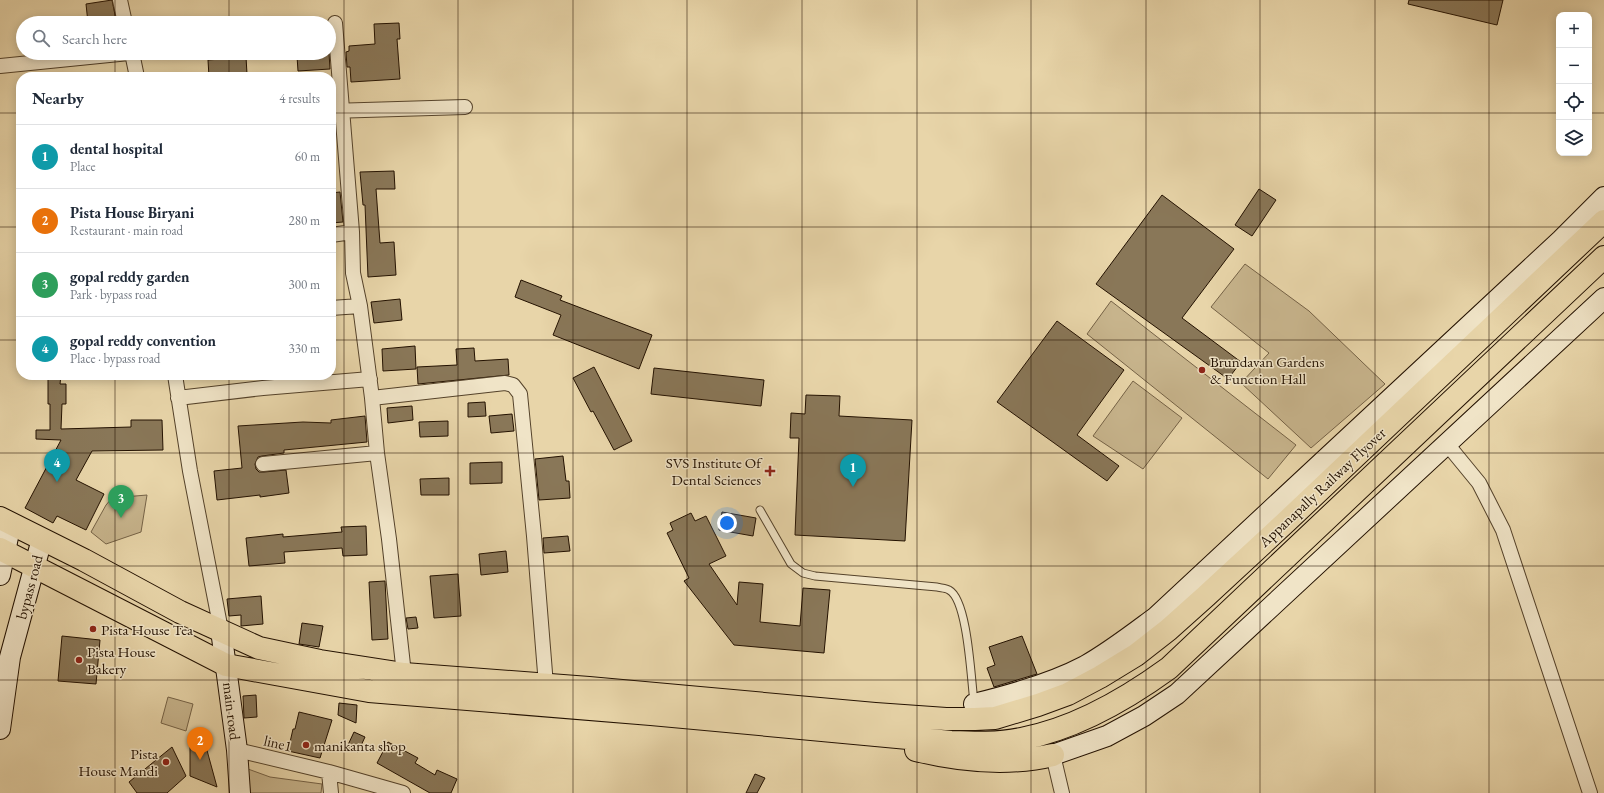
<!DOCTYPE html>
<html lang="en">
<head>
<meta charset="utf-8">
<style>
  body { margin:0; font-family:"EB Garamond",serif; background:#f2f2f3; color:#1f2937 }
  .controls { position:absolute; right:12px; top:12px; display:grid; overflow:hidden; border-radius:8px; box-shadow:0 2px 10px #0003 }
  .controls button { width:36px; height:36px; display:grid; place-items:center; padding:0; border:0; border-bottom:1px solid #e0e1e3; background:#fff; color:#1f2937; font:20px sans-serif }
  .you { position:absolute; left:727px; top:523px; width:14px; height:14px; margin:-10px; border:3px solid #fff; border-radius:50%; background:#1a73e8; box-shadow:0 0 0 6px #1a73e833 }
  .badge { display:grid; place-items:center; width:26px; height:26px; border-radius:50%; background:#8f2418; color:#fff; font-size:13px; font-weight:700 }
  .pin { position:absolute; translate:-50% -33px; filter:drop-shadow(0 1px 2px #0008) }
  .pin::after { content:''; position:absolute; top:21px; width:14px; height:12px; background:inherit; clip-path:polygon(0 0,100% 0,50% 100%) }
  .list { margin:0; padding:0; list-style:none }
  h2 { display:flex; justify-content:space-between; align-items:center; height:52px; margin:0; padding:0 16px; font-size:17px }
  h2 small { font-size:13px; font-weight:400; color:#747a83 }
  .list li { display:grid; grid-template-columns:26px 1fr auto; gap:12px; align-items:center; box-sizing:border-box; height:64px; padding:0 16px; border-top:1px solid #e0e1e3 }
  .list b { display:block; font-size:15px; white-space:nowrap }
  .list p { margin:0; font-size:13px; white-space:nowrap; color:#747a83 }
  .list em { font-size:13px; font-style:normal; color:#747a83 }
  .icon { flex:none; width:22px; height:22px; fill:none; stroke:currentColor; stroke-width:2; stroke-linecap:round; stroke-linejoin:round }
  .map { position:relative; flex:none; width:1604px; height:793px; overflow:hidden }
  .search { position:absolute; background:#fff; box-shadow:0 2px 10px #0003; left:16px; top:16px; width:320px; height:44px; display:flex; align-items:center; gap:10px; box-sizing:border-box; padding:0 14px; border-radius:22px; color:#747a83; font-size:15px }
  .panel { position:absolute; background:#fff; box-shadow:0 2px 10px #0003; left:16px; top:72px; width:320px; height:308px; border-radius:16px }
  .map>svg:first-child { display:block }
  .green { fill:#c7b48c; stroke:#756246 }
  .building { fill:#897758; stroke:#231100 }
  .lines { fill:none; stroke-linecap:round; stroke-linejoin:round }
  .lane-casing { stroke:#54422a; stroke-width:9 }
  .street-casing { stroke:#54422a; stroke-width:16 }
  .secondary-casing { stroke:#231100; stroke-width:22 }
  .highway-casing { stroke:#231100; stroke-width:24 }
  .lane { stroke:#f0e4c7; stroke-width:7 }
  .street { stroke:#f0e4c7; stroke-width:14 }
  .secondary { stroke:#f0e4c7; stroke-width:20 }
  .highway { stroke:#e8d5a9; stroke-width:22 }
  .grid { fill:none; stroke:#231100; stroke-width:1; stroke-opacity:0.55 }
  .poi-dot { fill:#8f2418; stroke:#f0e4c7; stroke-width:1.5 }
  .labels { text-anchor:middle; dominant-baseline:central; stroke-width:3; stroke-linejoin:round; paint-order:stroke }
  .poi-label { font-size:15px; fill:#231100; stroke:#f0e4c7; text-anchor:start }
  .street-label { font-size:15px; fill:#231100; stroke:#f0e4c7 }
</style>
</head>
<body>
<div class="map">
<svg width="1604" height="793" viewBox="0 0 1604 793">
  <rect width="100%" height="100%" fill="#e8d5a9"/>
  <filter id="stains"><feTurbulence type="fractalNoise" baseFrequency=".005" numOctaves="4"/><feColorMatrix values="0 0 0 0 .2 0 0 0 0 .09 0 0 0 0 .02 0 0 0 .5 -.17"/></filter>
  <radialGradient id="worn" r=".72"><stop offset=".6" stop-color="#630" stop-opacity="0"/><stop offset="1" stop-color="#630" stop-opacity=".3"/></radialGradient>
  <!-- green -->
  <path class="green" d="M 1245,264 L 1309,311 L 1385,384 L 1311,448 L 1241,383 L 1269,353 L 1211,307 Z
    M 1111,301 L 1296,445 L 1268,479 L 1087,334 Z
    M 1133,381 L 1182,418 L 1143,469 L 1093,436 Z
    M 147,495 L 141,532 L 106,544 L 91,532 L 106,505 L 112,498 Z
    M 168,697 L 193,704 L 186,731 L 161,723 Z
    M 248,769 L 270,777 L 322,784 L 321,793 L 250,793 Z"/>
  <!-- building -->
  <path class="building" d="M 112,0 L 116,20 L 88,23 L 86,4 Z
    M 1409,0 L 1503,0 L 1497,25 L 1408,4 Z
    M 399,23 L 400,39 L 397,39 L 400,79 L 351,82 L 350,67 L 347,67 L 346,52 L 349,51 L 349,46 L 375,44 L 374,24 Z
    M 329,53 L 330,69 L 298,71 L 297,56 Z
    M 246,57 L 247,74 L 209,77 L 208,60 Z
    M 394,171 L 395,189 L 376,189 L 380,243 L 394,242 L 396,275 L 368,277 L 365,205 L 363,205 L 360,172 Z
    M 1259,189 L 1276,200 L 1252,236 L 1235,225 Z
    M 340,192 L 343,222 L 331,223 L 331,193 Z
    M 1162,195 L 1234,249 L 1182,318 L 1241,362 L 1228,379 L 1096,284 Z
    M 521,280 L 562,296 L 560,300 L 652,335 L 639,369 L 553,335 L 561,315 L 515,297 Z
    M 400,299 L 402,320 L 374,323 L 371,302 Z
    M 1057,321 L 1124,370 L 1077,435 L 1119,466 L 1107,481 L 997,402 Z
    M 415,346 L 416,369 L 383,371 L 382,349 Z
    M 474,348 L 475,361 L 508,359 L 509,375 L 418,384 L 417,367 L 457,365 L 456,349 Z
    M 594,367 L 632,441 L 614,450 L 593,411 L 591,412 L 573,378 Z
    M 654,368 L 764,380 L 761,406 L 651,394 Z
    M 48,375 L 61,375 L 60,384 L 66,384 L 66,404 L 62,404 L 61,429 L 131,427 L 131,420 L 162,420 L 163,450 L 92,451 L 76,480 L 104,494 L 86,530 L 57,516 L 53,523 L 25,508 L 61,440 L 36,439 L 36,430 L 50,430 L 50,404 L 48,404 Z
    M 806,395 L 840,396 L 839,416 L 912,420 L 905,541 L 795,535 L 799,438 L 790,438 L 791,413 L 805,414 Z
    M 485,402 L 486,416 L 468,417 L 468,403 Z
    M 412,406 L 413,420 L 388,423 L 387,408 Z
    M 512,414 L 514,431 L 491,433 L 489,416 Z
    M 365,416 L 367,442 L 284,450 L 284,453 L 262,456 L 258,457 L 255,464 L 256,469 L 259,472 L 264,472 L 286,470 L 289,493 L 260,497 L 260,495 L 217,500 L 214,471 L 242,468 L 238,426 L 303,422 L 331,423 L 331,420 Z
    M 448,421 L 448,436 L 420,437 L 419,422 Z
    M 563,456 L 566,481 L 569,481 L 570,498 L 539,500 L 535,459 Z
    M 502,462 L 502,483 L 470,484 L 470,463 Z
    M 449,478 L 449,495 L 421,495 L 420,479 Z
    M 722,512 L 756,518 L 753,536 L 719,530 Z
    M 691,513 L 695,521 L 706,516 L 726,556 L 709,564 L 737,605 L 739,582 L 763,584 L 760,622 L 800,626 L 803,588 L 830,590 L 824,653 L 734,645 L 684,581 L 689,578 L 667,533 L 673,530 L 670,523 Z
    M 366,526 L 367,555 L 343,556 L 342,548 L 284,552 L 285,563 L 249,566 L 246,538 L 283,534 L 283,537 L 342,532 L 341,527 Z
    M 568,536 L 570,551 L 544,553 L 543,538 Z
    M 506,551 L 508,572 L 481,575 L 479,554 Z
    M 458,574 L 461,616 L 434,618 L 430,576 Z
    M 385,581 L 388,639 L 372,640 L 369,582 Z
    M 261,596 L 263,624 L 241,626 L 241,615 L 229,616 L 227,599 Z
    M 416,617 L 418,628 L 408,629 L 406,618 Z
    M 302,623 L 323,626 L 319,647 L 299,644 Z
    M 62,636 L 100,640 L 96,684 L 58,681 Z
    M 1022,636 L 1037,674 L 994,687 L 987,668 L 995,665 L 989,647 Z
    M 256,695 L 257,717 L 244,718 L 243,696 Z
    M 339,703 L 357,705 L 356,723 L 338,715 Z
    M 299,712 L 332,720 L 320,758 L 288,751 L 293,729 L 295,729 Z
    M 354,732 L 365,737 L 358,752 L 347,747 Z
    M 388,742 L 418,758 L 415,763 L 435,775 L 437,770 L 457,779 L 451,793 L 430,793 L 377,763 Z
    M 205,743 L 217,787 L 190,776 L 190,744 Z
    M 172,747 L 186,776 L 167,793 L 137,793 L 129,782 Z
    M 755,774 L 765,778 L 757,793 L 746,793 Z"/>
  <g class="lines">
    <!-- lane casing -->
    <g class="lane-casing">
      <path id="lane" d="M 760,510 L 791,564 L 803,573 L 815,576 L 937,587 C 940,588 946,588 949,590 C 968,600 971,680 974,702"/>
    </g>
    <!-- street casing -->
    <g class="street-casing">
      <path id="street" d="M 120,0 L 125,23
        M 335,23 L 352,232 L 353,273 L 360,306 L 372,398 L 377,453 L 389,539 L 404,674
        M 132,53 L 137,77
        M 0,66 L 129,53
        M 331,111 L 465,107
        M 331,235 L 352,232
        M 331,308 L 360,306
        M 175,375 L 190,471 L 221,630
        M 178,398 L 263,388 L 370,379
        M 372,398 L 505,383 L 513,385 L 520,394 L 534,536 L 546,685
        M 1447,444 L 1479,483 L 1503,530 L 1590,793
        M 263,464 L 377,453
        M 237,750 L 329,772 L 403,793
        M 1053,755 L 1062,793
        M 329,772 L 331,793"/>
    </g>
    <!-- secondary casing -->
    <g class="secondary-casing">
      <path id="secondary" d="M 0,575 L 11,523
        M 221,630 L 237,750 L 240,793
        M 974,704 C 1011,695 1051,684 1085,666 C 1110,652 1133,634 1156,617 L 1561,240 L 1604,197
        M 0,729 L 10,657 L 42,539
        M 1053,755 L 1107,736 L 1144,716 L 1177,694 L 1604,298"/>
    </g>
    <!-- highway casing -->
    <g class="highway-casing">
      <path id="highway" d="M 0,518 L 84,560 L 180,612 L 259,648 L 320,661 L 404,674 L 589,688 L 875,714 L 946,719 L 975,719 L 995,718 L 1038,705 L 1068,694 L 1100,677 L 1136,655 L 1168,630 L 1206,596 L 1287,521 L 1604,221
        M 0,549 L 226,665 L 369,691 L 651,714 L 951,742 C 974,743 998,744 1021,739 C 1075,729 1125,700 1169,668 L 1604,257
        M 916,750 C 961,761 1007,766 1053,755"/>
    </g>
    <!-- lane -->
    <use href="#lane" class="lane"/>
    <!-- street -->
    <use href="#street" class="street"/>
    <!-- secondary -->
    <use href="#secondary" class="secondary"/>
    <!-- highway -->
    <use href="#highway" class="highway"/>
  </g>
  <!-- grid -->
  <path class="grid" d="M 115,0 L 115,23M 229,0 L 229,23M 344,0 L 344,793M 458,0 L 458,793M 573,0 L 573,793M 687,0 L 687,793M 802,0 L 802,793M 917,0 L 917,793M 1031,0 L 1031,793M 1146,0 L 1146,793M 1260,0 L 1260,793M 1375,0 L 1375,793M 1489,0 L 1489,793M 115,53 L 115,77M 229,53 L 229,77M 0,113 L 21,113M 331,113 L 1559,113M 1589,113 L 1604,113M 0,227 L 21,227M 331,227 L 1604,227M 0,340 L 21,340M 331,340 L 1604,340M 115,375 L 115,793M 229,375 L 229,793M 0,453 L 1604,453M 0,566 L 1604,566M 0,680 L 1604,680"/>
  <!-- markers -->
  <g class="poi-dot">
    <circle cx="1202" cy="370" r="4"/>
    <path d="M768 465h4v4h4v4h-4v4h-4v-4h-4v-4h4z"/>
    <circle cx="93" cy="629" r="4"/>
    <circle cx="79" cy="660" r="4"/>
    <circle cx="306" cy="745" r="4"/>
    <circle cx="166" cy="762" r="4"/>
  </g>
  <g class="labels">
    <!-- poi labels -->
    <g class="poi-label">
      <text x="1210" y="361">Brundavan Gardens<tspan x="1210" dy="17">&amp; Function Hall</tspan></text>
      <text x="761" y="462" text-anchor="end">SVS Institute Of<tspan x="761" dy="17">Dental Sciences</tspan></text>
      <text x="101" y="629">Pista House Tea</text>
      <text x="87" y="651">Pista House<tspan x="87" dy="17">Bakery</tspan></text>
      <text x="314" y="745">manikanta shop</text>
      <text x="158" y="753" text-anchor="end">Pista<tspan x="158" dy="17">House Mandi</tspan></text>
    </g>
    <!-- street labels -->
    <g class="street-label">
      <text transform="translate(1322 487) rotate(-43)">Appanapally Railway Flyover</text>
      <text transform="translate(29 587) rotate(-75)">bypass road</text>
      <text transform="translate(232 711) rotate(83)">main road</text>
      <text transform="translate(278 743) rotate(13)">line1</text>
    </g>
  </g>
  <rect width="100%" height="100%" filter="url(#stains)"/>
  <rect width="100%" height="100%" fill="url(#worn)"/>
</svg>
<div class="controls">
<button>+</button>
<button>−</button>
<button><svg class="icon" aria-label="locate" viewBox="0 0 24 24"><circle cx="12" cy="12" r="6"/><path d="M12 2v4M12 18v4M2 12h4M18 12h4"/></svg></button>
<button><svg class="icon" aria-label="layers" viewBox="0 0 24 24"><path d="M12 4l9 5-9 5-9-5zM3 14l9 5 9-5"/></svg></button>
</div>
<div class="you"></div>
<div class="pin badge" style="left:853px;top:487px;background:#0f9aa8">1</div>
<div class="pin badge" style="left:200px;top:760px;background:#e8710a">2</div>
<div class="pin badge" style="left:121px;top:518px;background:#2e9e5b">3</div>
<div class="pin badge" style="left:57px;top:482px;background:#0f9aa8">4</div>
<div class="search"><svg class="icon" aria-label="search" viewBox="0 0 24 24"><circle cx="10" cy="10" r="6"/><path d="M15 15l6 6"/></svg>Search here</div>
<section class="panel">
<h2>Nearby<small>4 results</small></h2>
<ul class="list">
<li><span class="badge" style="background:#0f9aa8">1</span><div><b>dental hospital</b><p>Place</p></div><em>60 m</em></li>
<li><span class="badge" style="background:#e8710a">2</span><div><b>Pista House Biryani</b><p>Restaurant · main road</p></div><em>280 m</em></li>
<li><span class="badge" style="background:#2e9e5b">3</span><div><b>gopal reddy garden</b><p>Park · bypass road</p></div><em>300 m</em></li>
<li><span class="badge" style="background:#0f9aa8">4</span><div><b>gopal reddy convention</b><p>Place · bypass road</p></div><em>330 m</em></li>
</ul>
</section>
</div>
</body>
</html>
